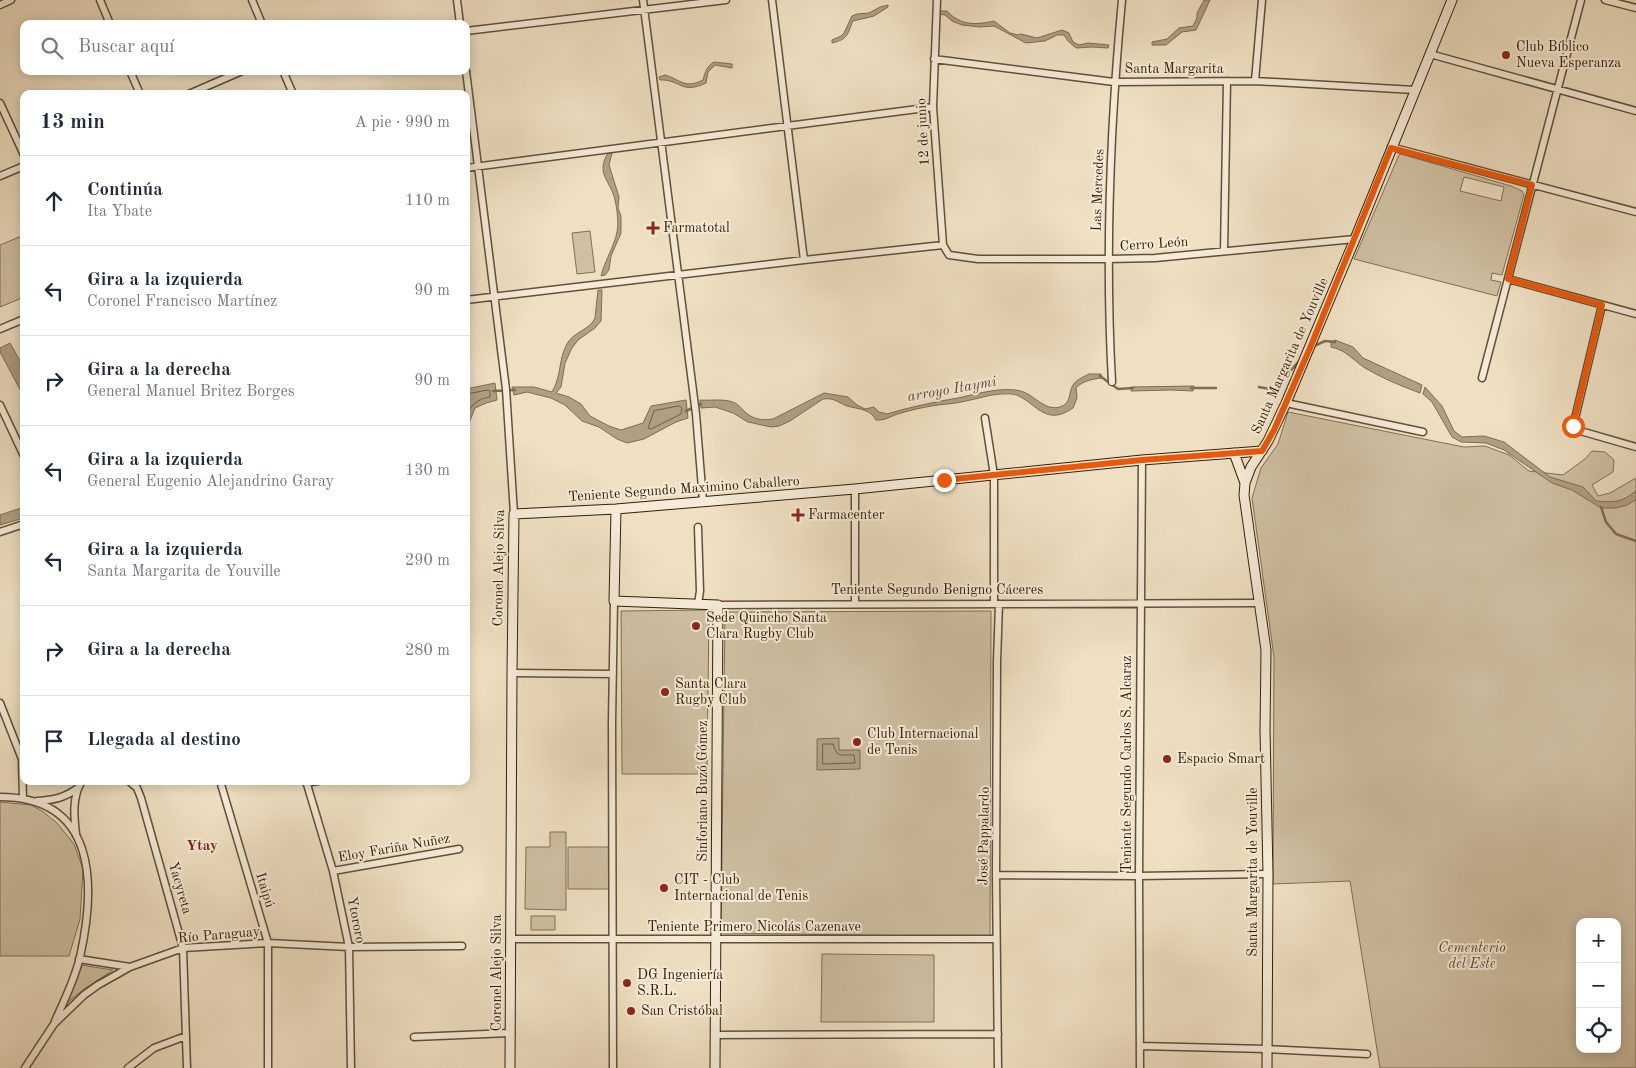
<!DOCTYPE html>
<html lang="es">
<head>
<meta charset="utf-8">
<style>
  body { margin:0; font-family:"Old Standard TT",serif; background:#f6f6f7; color:#1f2937 }
  .controls { position:absolute; right:15px; bottom:15px; display:grid; overflow:hidden; border-radius:10px; box-shadow:0 2px 12px #0003 }
  .controls button { width:45px; height:45px; display:grid; place-items:center; padding:0; border:0; border-bottom:1px solid #e0e1e3; background:#fff; color:#1f2937; font:25px sans-serif }
  .stop { position:absolute; width:15px; height:15px; margin:-11px; border:4px solid #ea580c; border-radius:50%; background:#fff }
  .stop.end { background:#ea580c; border-color:#fff; box-shadow:0 1px 5px #0008 }
  .list { margin:0; padding:0; list-style:none }
  h2 { display:flex; justify-content:space-between; align-items:center; height:65px; margin:0; padding:0 20px; font-size:21px }
  h2 small { font-size:16px; font-weight:400; color:#747a83 }
  .list li { display:grid; grid-template-columns:32px 1fr auto; gap:15px; align-items:center; box-sizing:border-box; height:90px; padding:0 20px; border-top:1px solid #e0e1e3 }
  .list b { display:block; font-size:19px; white-space:nowrap }
  .list p { margin:0; font-size:16px; white-space:nowrap; color:#747a83 }
  .list em { font-size:16px; font-style:normal; color:#747a83 }
  .icon { flex:none; width:28px; height:28px; fill:none; stroke:currentColor; stroke-width:2; stroke-linecap:round; stroke-linejoin:round }
  .map { position:relative; flex:none; width:1636px; height:1068px; overflow:hidden }
  .search { position:absolute; background:#fff; box-shadow:0 2px 12px #0003; left:20px; top:20px; width:450px; height:55px; display:flex; align-items:center; gap:12px; box-sizing:border-box; padding:0 18px; border-radius:10px; color:#747a83; font-size:19px }
  .panel { position:absolute; background:#fff; box-shadow:0 2px 12px #0003; left:20px; top:90px; width:450px; height:695px; border-radius:10px }
  .map>svg:first-child { display:block }
  .green { fill:#cfc0a3; stroke:#807054; fill-rule:evenodd }
  .water { fill:#af9f83; stroke:#7d6d51 }
  .lines { fill:none; stroke-linecap:round; stroke-linejoin:round }
  .shore { stroke:#706044; stroke-width:1 }
  .stream { stroke:#7d6d51; stroke-width:2.5 }
  .street-casing { stroke:#615135; stroke-width:9 }
  .secondary-casing { stroke:#322106; stroke-width:11 }
  .street { stroke:#f5ebd8; stroke-width:6 }
  .secondary { stroke:#f5ebd8; stroke-width:9 }
  .route { stroke:#ea580c; stroke-width:6 }
  .poi-dot { fill:#8f2418; stroke:#f5ebd8; stroke-width:2 }
  .labels { text-anchor:middle; dominant-baseline:central; stroke-width:4; stroke-linejoin:round; paint-order:stroke }
  .poi-label { font-size:14px; fill:#322106; stroke:#f5ebd8; text-anchor:start }
  .street-label { font-size:14px; fill:#322106; stroke:#f5ebd8 }
  .park-label { font-size:14px; font-style:italic; fill:#59492d; stroke:#f5ebd8 }
  .water-label { font-size:15px; font-style:italic; fill:#5e4d32; stroke:#f5ebd8 }
  .neighbourhood-label { font-size:15px; font-weight:bold; fill:#7a1f14; stroke:#f5ebd8 }
</style>
</head>
<body>
<div class="map">
<svg width="1636" height="1068" viewBox="0 0 1636 1068">
  <rect width="100%" height="100%" fill="#efe0c3"/>
  <filter id="stains"><feTurbulence type="fractalNoise" baseFrequency=".004" numOctaves="4"/><feColorMatrix values="0 0 0 0 .2 0 0 0 0 .09 0 0 0 0 .02 0 0 0 .5 -.17"/></filter>
  <radialGradient id="worn" r=".72"><stop offset=".6" stop-color="#630" stop-opacity="0"/><stop offset="1" stop-color="#630" stop-opacity=".3"/></radialGradient>
  <!-- green -->
  <path class="green" d="M 1401,154 L 1511,186 L 1522,191 L 1524,195 L 1502,275 L 1492,273 L 1491,280 L 1501,282 L 1497,296 L 1354,259 L 1399,155 ZM 1464,177 L 1504,187 L 1501,201 L 1460,191 Z
    M 590,231 L 595,272 L 577,274 L 572,233 Z
    M 24,235 L 24,297 L 0,307 L 0,245 Z
    M 1288,412 L 1464,447 L 1485,446 L 1509,455 L 1529,471 L 1563,475 L 1585,459 L 1592,451 L 1605,452 L 1614,460 L 1613,472 L 1592,485 L 1598,496 L 1610,493 L 1636,478 L 1636,1068 L 1380,1068 L 1350,881 L 1273,884 L 1274,657 L 1252,498 L 1261,468 L 1278,444 ZM 1580,922 L 1617,922 L 1617,1049 L 1580,1049 Z
    M 709,610 L 707,774 L 622,774 L 621,611 Z
    M 991,611 L 990,937 L 721,933 L 725,612 Z
    M 0,802 L 31,805 L 42,811 L 57,823 L 74,844 L 83,869 L 80,919 L 69,956 L 0,956 Z
    M 550,832 L 566,832 L 566,910 L 525,909 L 526,847 L 550,847 Z
    M 568,847 L 609,847 L 609,889 L 568,889 Z
    M 531,916 L 555,916 L 555,930 L 531,930 Z
    M 822,954 L 934,955 L 934,1022 L 821,1022 Z
    M 81,965 L 113,970 L 84,989 L 66,1004 Z"/>
  <!-- water -->
  <path class="water" d="M 1204,0 L 1210,0 L 1196,30 L 1182,32 L 1166,45 L 1152,45 L 1152,42 L 1167,39 L 1179,28 L 1193,26 L 1197,18 L 1197,13 Z
    M 888,5 L 888,7 L 874,16 L 853,21 C 847,34 849,39 832,43 L 832,40 L 841,36 L 844,33 L 852,16 L 857,14 L 869,13 L 880,7 Z
    M 939,11 L 947,11 C 961,26 976,25 994,21 L 1010,33 L 1018,35 L 1021,34 L 1037,38 L 1062,30 L 1069,33 L 1073,42 L 1079,45 L 1088,43 L 1109,45 L 1108,48 L 1092,47 L 1076,48 L 1068,41 L 1064,35 L 1057,35 L 1045,41 L 1026,43 L 994,26 L 980,27 L 962,25 L 952,21 L 945,15 L 939,14 Z
    M 714,62 L 732,64 L 732,68 L 715,65 L 708,72 L 706,83 C 681,95 680,79 660,80 L 659,77 L 665,75 C 681,80 685,89 703,80 C 705,72 707,66 714,62 Z
    M 608,153 L 612,153 L 609,165 L 619,197 L 618,208 L 621,216 L 621,233 L 611,256 L 609,270 L 605,275 L 601,276 C 605,260 614,247 617,232 C 619,223 617,209 615,200 C 611,181 595,174 608,153 Z
    M 598,290 L 602,290 L 601,321 L 595,328 L 578,340 L 572,348 L 565,363 L 561,387 L 556,393 L 569,397 L 581,404 L 590,416 L 609,426 L 621,430 L 643,423 L 651,406 L 686,400 L 688,418 L 676,422 L 644,439 L 627,443 L 617,439 L 599,427 L 582,421 L 565,405 L 551,398 L 527,392 L 514,395 L 512,387 L 534,387 L 552,392 C 562,375 558,360 567,344 C 573,332 590,330 595,318 Z
    M 1335,340 L 1353,347 L 1363,358 L 1422,385 L 1420,393 C 1401,386 1382,378 1365,368 C 1353,360 1346,350 1331,347 L 1331,342 Z
    M 10,343 L 24,368 L 24,397 L 0,352 L 0,348 Z
    M 1089,374 L 1101,374 L 1102,378 C 1093,379 1082,381 1076,388 L 1077,398 L 1073,408 C 1047,426 1038,406 1019,396 C 1013,393 1006,394 1000,394 C 987,395 977,399 966,401 C 954,404 943,404 931,406 C 921,408 911,410 901,413 C 892,415 886,421 876,420 C 871,410 860,409 851,407 C 840,405 836,397 823,399 L 790,421 L 779,426 L 771,427 L 748,422 L 733,413 L 715,407 L 701,408 L 700,400 C 711,401 725,398 735,403 C 739,405 741,408 744,411 C 752,419 762,421 773,419 L 824,393 L 848,397 L 857,405 L 865,409 L 874,407 L 879,412 L 887,414 C 910,407 934,402 958,398 C 977,394 996,388 1015,390 C 1033,391 1043,412 1060,407 C 1072,403 1068,393 1073,385 C 1076,380 1083,377 1089,374 Z
    M 495,383 L 497,400 L 486,403 L 475,408 L 466,430 L 466,389 Z
    M 1194,386 L 1193,391 L 1171,390 L 1131,391 L 1131,387 Z
    M 1425,387 L 1442,406 L 1454,431 L 1462,437 L 1484,436 L 1504,442 L 1550,477 L 1583,487 L 1596,501 C 1615,503 1622,502 1636,491 L 1636,500 L 1627,505 L 1616,508 L 1601,508 L 1572,490 L 1552,483 L 1504,450 L 1486,443 L 1461,442 L 1452,437 L 1432,402 L 1423,394 Z
    M 24,507 L 24,518 L 0,525 L 0,515 Z
    M 839,738 L 839,750 L 860,750 L 860,769 L 817,770 L 817,739 Z"/>
  <g class="lines">
    <!-- shore -->
    <path class="shore" d="M 466,394 L 488,390 L 490,391 L 490,397 C 477,399 471,405 466,416
      M 679,406 L 682,408 L 681,414 L 651,429 L 648,428 L 654,411 Z
      M 823,744 L 833,744 C 838,759 840,754 854,755 L 855,763 L 823,764 Z"/>
    <!-- stream -->
    <path class="stream" d="M 1312,347 L 1325,341 L 1335,342
      M 1100,376 L 1118,389 L 1133,388
      M 1284,378 L 1300,360
      M 1259,387 L 1270,389
      M 1191,388 L 1216,388
      M 493,391 L 515,390
      M 686,411 L 701,404
      M 1601,507 L 1606,522 L 1616,534 L 1636,541"/>
    <!-- street casing -->
    <g class="street-casing">
      <path id="street" d="M 100,0 L 110,24
        M 252,0 L 262,24
        M 457,0 L 460,24
        M 643,0 L 696,414 L 703,501
        M 772,0 L 804,260
        M 937,0 L 933,107 L 943,245 L 949,255 L 978,259 L 1108,259 L 1155,258 L 1355,239
        M 1605,0 L 1636,8
        M 0,5 L 11,0
        M 466,31 L 726,0
        M 1430,54 L 1636,111
        M 934,59 L 1114,82 L 1255,81 L 1415,90
        M 130,71 L 140,94
        M 283,71 L 293,94
        M 466,71 L 506,389 L 514,514
        M 1255,81 L 1262,0
        M 189,94 L 242,71
        M 0,103 L 24,155
        M 1391,147 L 1636,212
        M 466,168 L 933,107
        M 0,176 L 24,166
        M 1224,251 L 1227,81
        M 1508,279 L 1636,314
        M 466,300 L 804,260 L 943,245
        M 1602,305 L 1573,427 L 1577,430 L 1636,447
        M 0,329 L 24,319
        M 1482,378 L 1581,0
        M 1112,382 C 1105,255 1110,127 1122,0
        M 1286,403 L 1423,432
        M 0,405 L 24,456
        M 985,418 L 994,475 L 994,604
        M 855,489 L 855,604
        M 698,527 L 700,591 L 698,604
        M 0,532 L 24,524
        M 718,605 L 1259,603
        M 512,673 L 613,674
        M 0,703 L 22,759 L 23,799
        M 129,781 L 137,788 L 141,798 L 183,948 L 187,1068
        M 220,781 L 268,943 L 268,1068
        M 306,781 L 333,871 L 349,947 L 351,1068
        M 306,783 L 318,781
        M 0,797 C 97,797 96,885 80,957 C 75,979 64,1001 55,1021
        M 37,801 C 54,800 64,798 78,788
        M 76,834 C 74,817 72,796 82,781
        M 333,871 L 459,849
        M 996,875 L 1139,876 L 1268,874
        M 511,939 L 996,939
        M 79,959 L 130,967
        M 715,1035 L 998,1034
        M 414,1037 L 511,1033
        M 1140,1046 L 1267,1049 L 1367,1054
        M 25,1068 L 54,1024 L 84,995 L 98,985 L 130,967 L 183,948 L 268,943 L 349,947 L 462,946
        M 128,1068 L 154,1048 L 186,1036
        M 613,1068 L 612,721 L 614,601
        M 998,1068 L 996,875 L 997,661 L 999,604
        M 1140,1068 L 1139,876 L 1142,460"/>
    </g>
    <!-- secondary casing -->
    <g class="secondary-casing">
      <path id="secondary" d="M 1234,453 L 1245,483
        M 616,509 L 614,601 L 718,605 L 715,1068
        M 510,1068 L 512,673 L 514,514 L 616,509 L 855,489 L 1142,460 L 1262,451
        M 1267,1068 L 1268,874 L 1265,730 L 1266,650 L 1244,495 L 1245,483 L 1251,467 L 1268,441 L 1286,403 L 1355,239 L 1452,0"/>
    </g>
    <!-- street -->
    <use href="#street" class="street"/>
    <!-- secondary -->
    <use href="#secondary" class="secondary"/>
  </g>
  <g class="lines">
    <!-- route -->
    <path class="route" d="M 944,480 L 1142,460 L 1262,451 L 1274,430 L 1310,348 L 1391,148 L 1532,185 L 1508,279 L 1602,305 L 1573,426"/>
  </g>
  <!-- markers -->
  <g class="poi-dot">
    <circle cx="1506" cy="55" r="5"/>
    <path d="M650.5 220.5h5v5h5v5h-5v5h-5v-5h-5v-5h5z"/>
    <path d="M795.5 507.5h5v5h5v5h-5v5h-5v-5h-5v-5h5z"/>
    <circle cx="696" cy="626" r="5"/>
    <circle cx="665" cy="692" r="5"/>
    <circle cx="857" cy="742" r="5"/>
    <circle cx="1167" cy="759" r="5"/>
    <circle cx="664" cy="888" r="5"/>
    <circle cx="627" cy="983" r="5"/>
    <circle cx="631" cy="1011" r="5"/>
  </g>
  <g class="labels">
    <!-- poi labels -->
    <g class="poi-label">
      <text x="1516" y="47">Club Bíblico<tspan x="1516" dy="16">Nueva Esperanza</tspan></text>
      <text x="663" y="228">Farmatotal</text>
      <text x="808" y="515">Farmacenter</text>
      <text x="706" y="618">Sede Quincho Santa<tspan x="706" dy="16">Clara Rugby Club</tspan></text>
      <text x="675" y="684">Santa Clara<tspan x="675" dy="16">Rugby Club</tspan></text>
      <text x="867" y="734">Club Internacional<tspan x="867" dy="16">de Tenis</tspan></text>
      <text x="1177" y="759">Espacio Smart</text>
      <text x="674" y="880">CIT - Club<tspan x="674" dy="16">Internacional de Tenis</tspan></text>
      <text x="637" y="975">DG Ingeniería<tspan x="637" dy="16">S.R.L.</tspan></text>
      <text x="641" y="1011">San Cristóbal</text>
    </g>
    <!-- street labels -->
    <g class="street-label">
      <text x="1174" y="69">Santa Margarita</text>
      <text transform="translate(923 132) rotate(-93)">12 de junio</text>
      <text transform="translate(1098 190) rotate(-88)">Las Mercedes</text>
      <text transform="translate(1154 244) rotate(-4)">Cerro León</text>
      <text transform="translate(1290 356) rotate(-66)">Santa Margarita de Youville</text>
      <text transform="translate(684 489) rotate(-4)">Teniente Segundo Maximino Caballero</text>
      <text transform="translate(499 568) rotate(-89)">Coronel Alejo Silva</text>
      <text x="937" y="590">Teniente Segundo Benigno Cáceres</text>
      <text transform="translate(1127 764) rotate(-90)">Teniente Segundo Carlos S. Alcaraz</text>
      <text transform="translate(703 791) rotate(-90)">Sinforiano Buzó Gómez</text>
      <text transform="translate(984 836) rotate(-89)">José Pappalardo</text>
      <text transform="translate(394 848) rotate(-10)">Eloy Fariña Nuñez</text>
      <text transform="translate(1253 872) rotate(-90)">Santa Margarita de Youville</text>
      <text transform="translate(180 888) rotate(74)">Yacyreta</text>
      <text transform="translate(265 890) rotate(73)">Itaipú</text>
      <text transform="translate(356 920) rotate(79)">Ytororo</text>
      <text x="754" y="927">Teniente Primero Nicolás Cazenave</text>
      <text transform="translate(219 935) rotate(-5)">Río Paraguay</text>
      <text transform="translate(497 973) rotate(-90)">Coronel Alejo Silva</text>
    </g>
    <!-- park labels -->
    <g class="park-label">
      <text x="1472" y="948">Cementerio<tspan x="1472" dy="16">del Este</tspan></text>
    </g>
    <!-- water labels -->
    <g class="water-label">
      <text transform="translate(952 390) rotate(-10)">arroyo Itaymi</text>
    </g>
    <!-- neighbourhood labels -->
    <g class="neighbourhood-label">
      <text x="202" y="846">Ytay</text>
    </g>
  </g>
  <rect width="100%" height="100%" filter="url(#stains)"/>
  <rect width="100%" height="100%" fill="url(#worn)"/>
</svg>
<div class="controls">
<button>+</button>
<button>−</button>
<button><svg class="icon" aria-label="locate" viewBox="0 0 24 24"><circle cx="12" cy="12" r="6"/><path d="M12 2v4M12 18v4M2 12h4M18 12h4"/></svg></button>
</div>
<div class="stop" style="left:1573px;top:426px"></div>
<div class="stop end" style="left:944px;top:480px"></div>
<div class="search"><svg class="icon" aria-label="search" viewBox="0 0 24 24"><circle cx="10" cy="10" r="6"/><path d="M15 15l6 6"/></svg>Buscar aquí</div>
<section class="panel">
<h2>13 min<small>A pie · 990 m</small></h2>
<ul class="list">
<li><svg class="icon" aria-label="ahead" viewBox="0 0 24 24"><path d="M12 20V5M6 11l6-6 6 6"/></svg><div><b>Continúa</b><p>Ita Ybate</p></div><em>110 m</em></li>
<li><svg class="icon" aria-label="left" viewBox="0 0 24 24"><path d="M17 20v-9H6M10 6l-5 5 5 5"/></svg><div><b>Gira a la izquierda</b><p>Coronel Francisco Martínez</p></div><em>90 m</em></li>
<li><svg class="icon" aria-label="right" viewBox="0 0 24 24"><path d="M7 20v-9h11M14 6l5 5-5 5"/></svg><div><b>Gira a la derecha</b><p>General Manuel Britez Borges</p></div><em>90 m</em></li>
<li><svg class="icon" aria-label="left" viewBox="0 0 24 24"><path d="M17 20v-9H6M10 6l-5 5 5 5"/></svg><div><b>Gira a la izquierda</b><p>General Eugenio Alejandrino Garay</p></div><em>130 m</em></li>
<li><svg class="icon" aria-label="left" viewBox="0 0 24 24"><path d="M17 20v-9H6M10 6l-5 5 5 5"/></svg><div><b>Gira a la izquierda</b><p>Santa Margarita de Youville</p></div><em>290 m</em></li>
<li><svg class="icon" aria-label="right" viewBox="0 0 24 24"><path d="M7 20v-9h11M14 6l5 5-5 5"/></svg><div><b>Gira a la derecha</b></div><em>280 m</em></li>
<li><svg class="icon" aria-label="arrive" viewBox="0 0 24 24"><path d="M6 21V4h12l-3 4 3 4H6"/></svg><div><b>Llegada al destino</b></div></li>
</ul>
</section>
</div>
</body>
</html>
